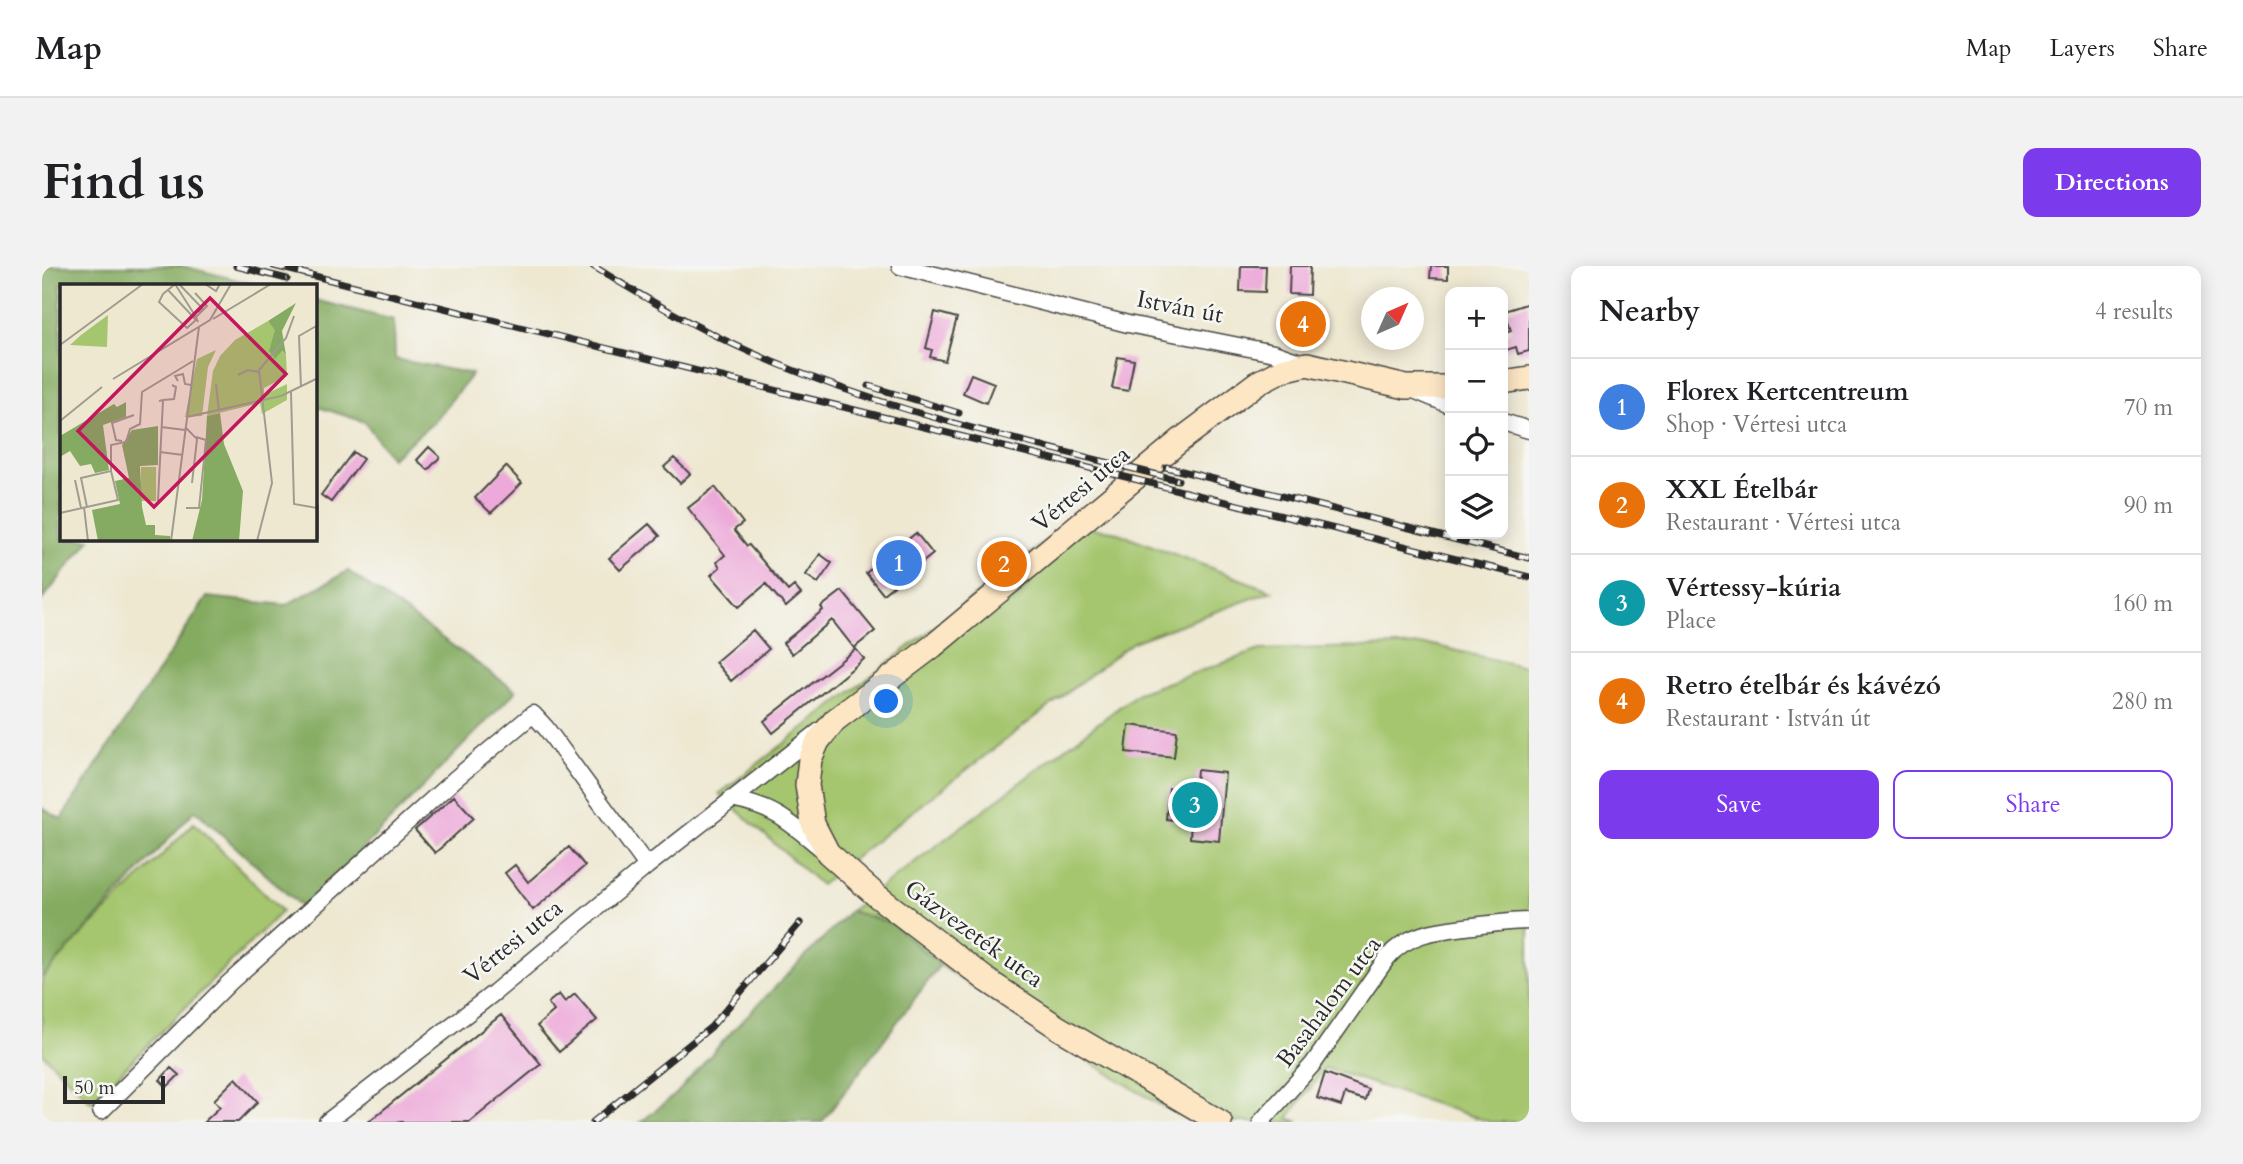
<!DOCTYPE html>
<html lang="en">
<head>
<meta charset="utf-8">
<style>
  body { margin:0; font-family:Cardo,serif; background:#f2f2f2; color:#202124 }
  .controls { position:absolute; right:21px; top:21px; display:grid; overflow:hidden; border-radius:14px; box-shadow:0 4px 18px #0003 }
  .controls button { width:63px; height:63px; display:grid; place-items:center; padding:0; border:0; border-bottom:2px solid #e0e0e0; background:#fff; color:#202124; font:35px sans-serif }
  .compass { position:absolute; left:1319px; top:21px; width:63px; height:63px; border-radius:50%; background:#fff; box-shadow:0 4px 18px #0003; rotate:45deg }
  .scale { position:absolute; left:21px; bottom:18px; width:102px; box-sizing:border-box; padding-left:7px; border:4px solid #2b2b2b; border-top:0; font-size:19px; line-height:24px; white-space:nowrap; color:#2b2b2b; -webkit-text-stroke:5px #f6f6f2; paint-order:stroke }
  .you { position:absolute; left:845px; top:436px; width:24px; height:24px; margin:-18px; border:5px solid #fff; border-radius:50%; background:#1a73e8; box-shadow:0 0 0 10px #1a73e833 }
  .badge { display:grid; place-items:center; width:46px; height:46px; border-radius:50%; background:#7c3aed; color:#fff; font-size:23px; font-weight:700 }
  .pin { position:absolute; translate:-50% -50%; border:4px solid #fff; box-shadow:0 2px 7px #0006 }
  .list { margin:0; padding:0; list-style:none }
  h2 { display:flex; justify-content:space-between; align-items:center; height:91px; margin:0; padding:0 28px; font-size:30px }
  h2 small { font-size:23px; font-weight:400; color:#757577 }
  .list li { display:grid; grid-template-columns:46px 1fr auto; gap:21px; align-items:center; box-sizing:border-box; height:98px; padding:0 28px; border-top:2px solid #e0e0e0 }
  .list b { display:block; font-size:26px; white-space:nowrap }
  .list p { margin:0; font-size:23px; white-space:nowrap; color:#757577 }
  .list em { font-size:23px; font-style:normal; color:#757577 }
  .actions { display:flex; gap:14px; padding:21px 28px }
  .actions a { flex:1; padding:16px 0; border:2px solid #7c3aed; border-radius:14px; text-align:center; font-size:24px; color:#7c3aed }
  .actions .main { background:#7c3aed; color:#fff }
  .icon { flex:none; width:38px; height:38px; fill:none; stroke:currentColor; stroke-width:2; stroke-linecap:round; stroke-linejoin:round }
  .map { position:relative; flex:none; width:1487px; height:856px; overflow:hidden; border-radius:14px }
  header { display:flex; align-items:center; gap:42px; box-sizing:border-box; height:98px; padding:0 35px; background:#fff; border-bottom:2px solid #e0e0e0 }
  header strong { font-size:33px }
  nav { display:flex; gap:38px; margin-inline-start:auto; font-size:24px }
  .intro { display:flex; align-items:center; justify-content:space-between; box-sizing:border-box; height:168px; padding:0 42px }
  h1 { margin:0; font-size:49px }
  .button { padding:18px 32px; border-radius:14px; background:#7c3aed; color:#fff; font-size:24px; font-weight:700 }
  main { display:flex; gap:42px; padding:0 42px }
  aside { flex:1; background:#fff; border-radius:14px; box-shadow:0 4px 18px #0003 }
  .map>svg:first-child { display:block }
  .green { fill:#a5c66e; stroke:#68784c; stroke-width:2 }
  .forest { fill:#84ab61; stroke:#586b46; stroke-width:2 }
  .building { fill:#eda9d9 }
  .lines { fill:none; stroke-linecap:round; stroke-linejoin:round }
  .street-casing { stroke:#484744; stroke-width:19 }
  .secondary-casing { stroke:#484744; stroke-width:26 }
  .street { stroke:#fff; stroke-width:16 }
  .secondary { stroke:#fce6c4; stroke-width:23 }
  .rail-casing { stroke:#2b2b2b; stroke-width:7 }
  .rail { stroke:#f6f6f2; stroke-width:4.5; stroke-dasharray:13; stroke-linecap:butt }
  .labels { text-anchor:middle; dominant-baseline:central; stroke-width:5; stroke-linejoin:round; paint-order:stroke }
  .street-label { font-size:24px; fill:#2b2b2b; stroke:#f6f6f2 }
  .inset-road { fill:none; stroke:#a09c8f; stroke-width:2 }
  .view { fill:#c2185b; fill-opacity:0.15; stroke:#c2185b; stroke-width:3.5 }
  .inset-edge { fill:none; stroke:#2b2b2b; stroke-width:3.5 }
</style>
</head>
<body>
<header>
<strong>Map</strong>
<nav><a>Map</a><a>Layers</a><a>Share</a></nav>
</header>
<div class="intro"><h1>Find us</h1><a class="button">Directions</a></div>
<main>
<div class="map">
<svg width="1487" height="856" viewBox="0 0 1487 856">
  <rect width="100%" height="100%" fill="#f6f6f2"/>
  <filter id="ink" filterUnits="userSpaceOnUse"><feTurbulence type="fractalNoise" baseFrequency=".0143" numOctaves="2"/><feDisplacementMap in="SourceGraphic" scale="14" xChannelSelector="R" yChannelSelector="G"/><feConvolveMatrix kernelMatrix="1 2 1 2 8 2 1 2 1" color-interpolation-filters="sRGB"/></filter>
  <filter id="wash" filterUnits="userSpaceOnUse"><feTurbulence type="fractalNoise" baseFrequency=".00686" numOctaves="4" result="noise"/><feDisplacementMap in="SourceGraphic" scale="28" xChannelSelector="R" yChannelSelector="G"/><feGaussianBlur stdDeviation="1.57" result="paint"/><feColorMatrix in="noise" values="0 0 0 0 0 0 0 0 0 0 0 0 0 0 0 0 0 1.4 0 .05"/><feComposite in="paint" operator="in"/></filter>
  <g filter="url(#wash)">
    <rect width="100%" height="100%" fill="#eee8d1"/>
    <!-- green -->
    <path class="green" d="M 1024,259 L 1071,265 L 1230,325 L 1091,376 L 871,545 L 779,619 L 677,528 Z
      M 1391,379 L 1487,402 L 1487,856 L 1448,856 L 1283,802 L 1246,852 L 1257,856 L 1152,856 L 1116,838 L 993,762 L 898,699 L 849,657 L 808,645 L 1096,427 L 1218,384 Z
      M 152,557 L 240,645 L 49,836 L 0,787 L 0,709 Z"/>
    <!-- forest -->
    <path class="forest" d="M 0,0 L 140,0 L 216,19 L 19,19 L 19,273 L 48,273 L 0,334 Z
      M 273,34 L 352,54 L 353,93 L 430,108 L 391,157 L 349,192 L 323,156 L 273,140 Z
      M 306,305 L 474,425 L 262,643 L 153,544 L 0,712 L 0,542 L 19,553 L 165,331 L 244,339 Z
      M 808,645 L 849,657 L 898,699 L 780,856 L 599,856 L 634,828 L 693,762 Z"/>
    <g id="blocks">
      <!-- building -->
      <path class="building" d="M 1199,0 L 1224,0 L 1223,26 L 1198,25 Z
        M 1248,0 L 1268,0 L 1267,29 L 1247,28 Z
        M 1389,0 L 1406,0 L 1406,13 L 1388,12 Z
        M 1487,37 L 1487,85 L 1476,88 L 1474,81 L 1461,85 L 1461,68 L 1469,65 L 1463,45 Z
        M 893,46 L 915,52 L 903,95 L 888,91 L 890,84 L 884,82 Z
        M 1247,50 L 1275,50 L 1275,67 L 1247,67 Z
        M 1076,91 L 1092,94 L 1086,125 L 1070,122 Z
        M 929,108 L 952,117 L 944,137 L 921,127 Z
        M 387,181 L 398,191 L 386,204 L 375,194 Z
        M 311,186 L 321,193 L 289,236 L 279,229 Z
        M 632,192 L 648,208 L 638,217 L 622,201 Z
        M 464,200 L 480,217 L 449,247 L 433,232 Z
        M 673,221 L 701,257 L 692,264 L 705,280 L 707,279 L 746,325 L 752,320 L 759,328 L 744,341 L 724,318 L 697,341 L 669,309 L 678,301 L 675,296 L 683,289 L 646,242 Z
        M 607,258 L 618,270 L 578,304 L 567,292 Z
        M 874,267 L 891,288 L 841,328 L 824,307 Z
        M 778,288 L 790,297 L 776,317 L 764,309 Z
        M 800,325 L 833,365 L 812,382 L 790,354 L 750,388 L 741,377 L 781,344 L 779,341 Z
        M 711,364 L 727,383 L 689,415 L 673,396 Z
        M 814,383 L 822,393 L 731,467 L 722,455 Z
        M 1087,459 L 1135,465 L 1132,491 L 1084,486 Z
        M 1155,504 L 1183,507 L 1177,575 L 1148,572 L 1149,556 L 1124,553 L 1127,522 L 1153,525 Z
        M 412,530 L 432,552 L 393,587 L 373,564 Z
        M 527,581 L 543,600 L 491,644 L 463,607 L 473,599 L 486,616 Z
        M 517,728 L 523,736 L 533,728 L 555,754 L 517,786 L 495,760 L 512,745 L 506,737 Z
        M 459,749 L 499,798 L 428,856 L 326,856 Z
        M 129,802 L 137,809 L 125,821 L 118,814 Z
        M 1283,807 L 1326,823 L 1323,834 L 1303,828 L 1299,840 L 1275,832 Z
        M 194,812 L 216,836 L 196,856 L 162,856 L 178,841 L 172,834 Z"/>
    </g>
  </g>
  <g filter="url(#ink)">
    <use href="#blocks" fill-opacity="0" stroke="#484744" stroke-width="2"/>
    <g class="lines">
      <!-- street casing -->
      <g class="street-casing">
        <path id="street" d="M 858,0 L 1086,58 L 1232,87 L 1264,98
          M 1372,124 L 1408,139
          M 1461,156 L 1487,164
          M 689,533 C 734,542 746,555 780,583
          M 59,845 L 187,717 L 413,513 L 491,448 L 504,462 L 605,600
          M 285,856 L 453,726 L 605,600 L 779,464
          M 1219,856 L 1271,798 L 1345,692 C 1367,665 1400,664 1431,660 C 1450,658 1468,655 1487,655"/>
      </g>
      <!-- secondary casing -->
      <g class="secondary-casing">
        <path id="secondary" d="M 1461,116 L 1487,112
          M 1178,856 L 1017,762 L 946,715 L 835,630 L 786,587 L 771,558 L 765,519 L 768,493 L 776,475 L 793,454 L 891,380 L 1140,173 L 1215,117 L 1240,104 L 1265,98 L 1364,121 L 1408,121"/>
      </g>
      <!-- street -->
      <use href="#street" class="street"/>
      <!-- secondary -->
      <use href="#secondary" class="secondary"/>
      <!-- rail casing -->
      <g class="rail-casing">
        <path id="rail" d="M 194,0 L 245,13
          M 232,0 L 1487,311
          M 551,0 C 598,29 645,57 695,80 C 832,144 990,177 1136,214
          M 827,120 L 917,147
          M 1124,201 L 1487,292
          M 551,856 L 669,761 L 758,657"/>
      </g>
      <!-- rail -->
      <use href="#rail" class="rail"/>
    </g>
  </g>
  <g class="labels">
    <!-- street labels -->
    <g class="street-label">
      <text transform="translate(1138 41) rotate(11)">István út</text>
      <text transform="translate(1039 223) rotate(-40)">Vértesi utca</text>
      <text transform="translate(932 668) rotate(36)">Gázvezeték utca</text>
      <text transform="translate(471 676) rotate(-39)">Vértesi utca</text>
      <text transform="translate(1287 736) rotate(-53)">Basahalom utca</text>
    </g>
  </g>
  <!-- overview -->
  <g transform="translate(18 18)">
    <rect width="257" height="257" fill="#eee8d1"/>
    <path d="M 48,31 L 47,63 L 10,61 L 21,51 ZM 208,37 L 215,45 L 214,61 L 226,71 L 227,92 L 204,104 L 204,111 L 227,100 L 227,116 L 202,130 L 200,119 L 147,132 L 153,87 L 160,72 L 175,56 ZM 156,66 L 148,83 L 142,132 L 125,133 L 137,75 ZM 81,183 L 96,183 L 96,217 L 81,217 Z" fill="#a5c66e"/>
    <path d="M 236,19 L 222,47 L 226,71 L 222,67 L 215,75 L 209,67 L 215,46 L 208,37 ZM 66,118 L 66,133 L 43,141 L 49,186 L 35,189 L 31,180 L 20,182 L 10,167 L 0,173 L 0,152 L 54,120 L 57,123 ZM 160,129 L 164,160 L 183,207 L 179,257 L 132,257 L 142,216 L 147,132 ZM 98,142 L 98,181 L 80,182 L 82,223 L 86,241 L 95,241 L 95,251 L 110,252 L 110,257 L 38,257 L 32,226 L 60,220 L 55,197 L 69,194 L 62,161 L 72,146 Z" fill="#84ab61"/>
    <path class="inset-road" d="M 115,0 L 136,33M 119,0 L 142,24 L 138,28M 145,0 L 156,7 L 160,0M 108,6 L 136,36 L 127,44 L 99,18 L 103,10 L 114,1M 135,9 L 147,22 L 136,33 L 138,38M 153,35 L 211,0M 256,43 L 258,99M 0,61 L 83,0M 178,91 L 188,86 L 199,88M 53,95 L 150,36 L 171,0M 118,97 L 115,92 L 123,90 L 125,100 L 131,101M 156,100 L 159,127M 241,103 L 239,52 L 258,41M 231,108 L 234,220 L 257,224M 103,116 L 114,115 L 116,103 L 112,101M 127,133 L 221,112 L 258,94M 0,137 L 42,103M 101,143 L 125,146M 125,143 L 137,155 L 132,199M 62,157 L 56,156 L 52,139 L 74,131M 100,168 L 123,171M 15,196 L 21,224M 98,217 L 103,116 L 99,117M 258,221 L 258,255M 24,223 L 28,257M 27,223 L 21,194 L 51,187 L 51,161 L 66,158 L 70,145 L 80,140 L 82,108 L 133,77M 126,224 L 139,224 L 146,156 L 136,153M 0,229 L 58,216 L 51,187M 111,257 L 139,43M 197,257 L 212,199 L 199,86 L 226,54 L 234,32"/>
    <path class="view" d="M 150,14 L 226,90 L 94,223 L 18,147 Z"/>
    <rect width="257" height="257" class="inset-edge"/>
  </g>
</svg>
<div class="controls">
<button>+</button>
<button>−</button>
<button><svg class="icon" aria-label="locate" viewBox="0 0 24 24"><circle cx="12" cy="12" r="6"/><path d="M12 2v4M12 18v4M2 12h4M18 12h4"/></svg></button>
<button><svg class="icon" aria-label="layers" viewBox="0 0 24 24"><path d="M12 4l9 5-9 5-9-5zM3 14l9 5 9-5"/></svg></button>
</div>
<svg class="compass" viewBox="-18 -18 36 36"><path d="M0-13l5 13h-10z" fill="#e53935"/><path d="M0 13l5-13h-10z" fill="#757577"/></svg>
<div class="scale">50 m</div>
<div class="you"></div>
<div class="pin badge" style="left:857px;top:297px;background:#3f7fe0">1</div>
<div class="pin badge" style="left:962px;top:298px;background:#e8710a">2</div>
<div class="pin badge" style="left:1153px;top:539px;background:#0f9aa8">3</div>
<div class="pin badge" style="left:1261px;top:58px;background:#e8710a">4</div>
</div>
<aside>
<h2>Nearby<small>4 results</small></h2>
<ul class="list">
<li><span class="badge" style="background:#3f7fe0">1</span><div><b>Florex Kertcentreum</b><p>Shop · Vértesi utca</p></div><em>70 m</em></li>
<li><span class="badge" style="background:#e8710a">2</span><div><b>XXL Ételbár</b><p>Restaurant · Vértesi utca</p></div><em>90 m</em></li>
<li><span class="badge" style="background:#0f9aa8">3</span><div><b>Vértessy-kúria</b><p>Place</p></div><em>160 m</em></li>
<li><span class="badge" style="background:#e8710a">4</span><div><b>Retro ételbár és kávézó</b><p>Restaurant · István út</p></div><em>280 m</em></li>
</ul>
<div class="actions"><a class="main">Save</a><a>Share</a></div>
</aside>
</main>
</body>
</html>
